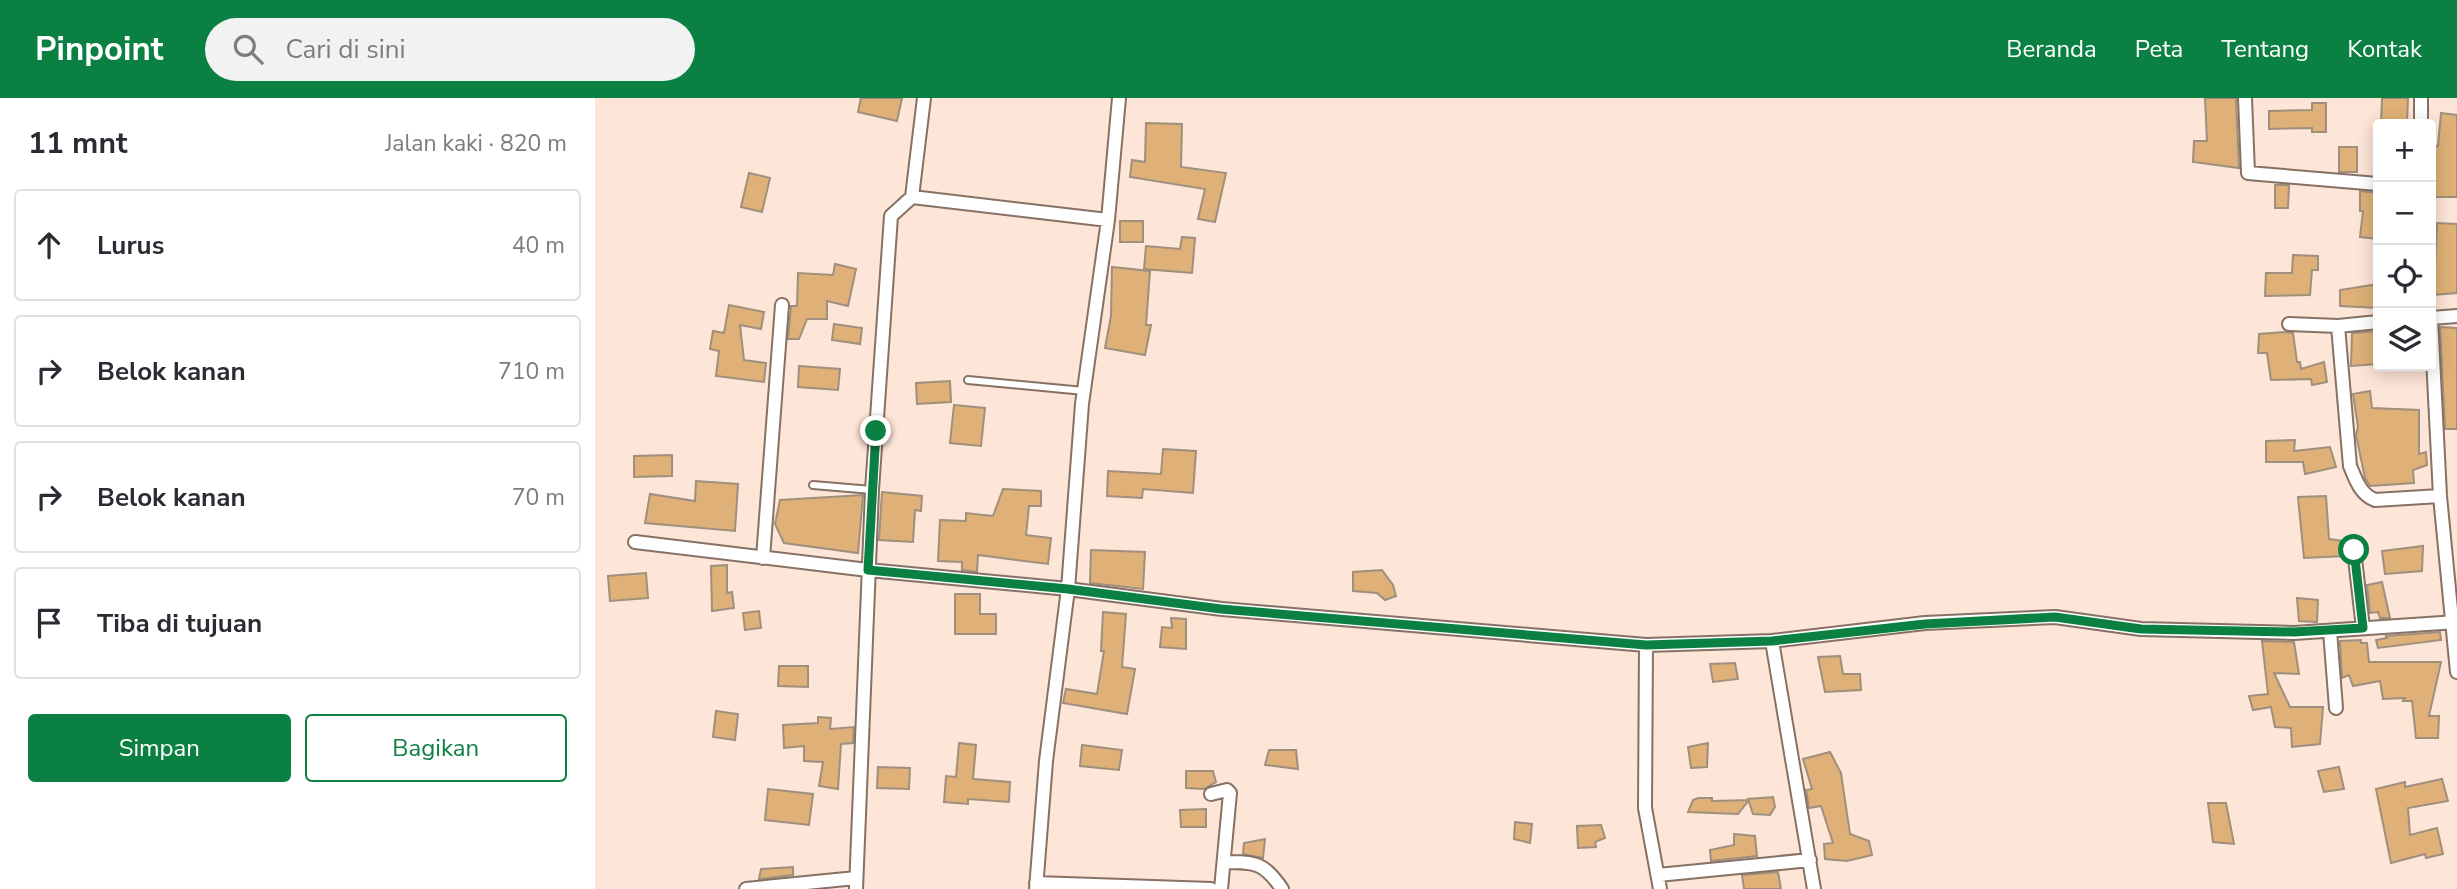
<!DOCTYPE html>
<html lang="id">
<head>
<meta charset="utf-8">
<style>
  body { margin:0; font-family:"Nunito Sans",sans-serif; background:#f2f2f3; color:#2b2b33 }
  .controls { position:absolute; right:21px; top:21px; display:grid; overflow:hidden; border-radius:7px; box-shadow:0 4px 18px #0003 }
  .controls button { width:63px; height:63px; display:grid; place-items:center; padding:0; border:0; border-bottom:2px solid #e1e1e2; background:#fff; color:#2b2b33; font:35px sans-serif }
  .stop { position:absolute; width:21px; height:21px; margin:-16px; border:5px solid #0b8043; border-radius:50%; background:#fff }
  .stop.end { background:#0b8043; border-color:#fff; box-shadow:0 2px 7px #0008 }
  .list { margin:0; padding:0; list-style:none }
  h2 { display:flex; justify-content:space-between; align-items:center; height:91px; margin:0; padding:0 28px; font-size:30px }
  h2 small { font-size:23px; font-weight:400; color:#7c7c81 }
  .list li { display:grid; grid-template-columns:46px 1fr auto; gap:21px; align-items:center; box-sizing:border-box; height:112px; margin:0 14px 14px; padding:0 14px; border:2px solid #e1e1e2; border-radius:7px }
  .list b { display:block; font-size:26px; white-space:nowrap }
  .list em { font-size:23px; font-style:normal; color:#7c7c81 }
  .actions { display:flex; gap:14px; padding:21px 28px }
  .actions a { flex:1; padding:16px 0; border:2px solid #0b8043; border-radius:7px; text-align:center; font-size:24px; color:#0b8043 }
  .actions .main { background:#0b8043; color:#fff }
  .icon { flex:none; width:38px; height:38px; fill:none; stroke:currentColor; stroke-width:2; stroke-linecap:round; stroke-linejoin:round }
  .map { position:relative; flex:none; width:1862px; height:791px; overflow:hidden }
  header { display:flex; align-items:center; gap:42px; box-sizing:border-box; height:98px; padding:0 35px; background:#0b8043; color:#fff }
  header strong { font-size:33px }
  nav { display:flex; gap:38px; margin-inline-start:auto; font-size:24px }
  .search { width:490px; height:63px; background:#f2f2f3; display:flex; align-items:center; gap:18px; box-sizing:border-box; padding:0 24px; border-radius:38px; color:#7c7c81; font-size:26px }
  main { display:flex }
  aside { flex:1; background:#fff }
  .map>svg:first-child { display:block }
  .building { fill:#dfb178; stroke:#9f8f7d; stroke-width:2 }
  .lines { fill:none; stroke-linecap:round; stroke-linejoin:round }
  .service-casing { stroke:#867164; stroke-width:10 }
  .minor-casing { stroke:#867164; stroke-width:16 }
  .service { stroke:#fff; stroke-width:6 }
  .minor { stroke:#fff; stroke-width:12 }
  .route { stroke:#0b8043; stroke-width:9 }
</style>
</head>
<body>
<header>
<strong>Pinpoint</strong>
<div class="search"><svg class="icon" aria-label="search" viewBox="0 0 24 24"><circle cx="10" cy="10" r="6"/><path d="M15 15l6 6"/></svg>Cari di sini</div>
<nav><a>Beranda</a><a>Peta</a><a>Tentang</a><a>Kontak</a></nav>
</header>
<main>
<aside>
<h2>11 mnt<small>Jalan kaki · 820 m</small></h2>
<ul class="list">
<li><svg class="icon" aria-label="ahead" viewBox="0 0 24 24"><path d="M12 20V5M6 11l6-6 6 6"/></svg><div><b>Lurus</b></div><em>40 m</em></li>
<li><svg class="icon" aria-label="right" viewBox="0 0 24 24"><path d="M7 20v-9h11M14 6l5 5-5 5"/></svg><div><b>Belok kanan</b></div><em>710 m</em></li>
<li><svg class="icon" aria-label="right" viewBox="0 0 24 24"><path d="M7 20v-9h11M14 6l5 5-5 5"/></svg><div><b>Belok kanan</b></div><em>70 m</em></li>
<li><svg class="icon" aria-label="arrive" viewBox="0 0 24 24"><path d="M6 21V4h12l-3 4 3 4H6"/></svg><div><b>Tiba di tujuan</b></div></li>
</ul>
<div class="actions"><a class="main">Simpan</a><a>Bagikan</a></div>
</aside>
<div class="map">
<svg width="1862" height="791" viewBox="0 0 1862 791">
  <rect width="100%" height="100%" fill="#fde5d7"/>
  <!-- building -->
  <path class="building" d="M 266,0 L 307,0 L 302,23 L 263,14 Z
    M 1610,0 L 1641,0 L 1644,70 L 1598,64 L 1599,43 L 1612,43 Z
    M 1787,0 L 1813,0 L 1812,26 L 1786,26 Z
    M 1717,5 L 1731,5 L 1731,34 L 1717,34 L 1717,30 L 1674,31 L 1674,13 L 1717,12 Z
    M 1846,15 L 1862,17 L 1862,99 L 1836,99 L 1837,48 L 1843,48 Z
    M 551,25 L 587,26 L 586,69 L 631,75 L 620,124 L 603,121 L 610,91 L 535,79 L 537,62 L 550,64 Z
    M 1744,49 L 1762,49 L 1762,74 L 1744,74 Z
    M 154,75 L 175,80 L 167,114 L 146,109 Z
    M 1680,87 L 1694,87 L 1693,110 L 1680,110 Z
    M 1765,93 L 1783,95 L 1783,141 L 1765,139 L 1768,113 L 1765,113 Z
    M 525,123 L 548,123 L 548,144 L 525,144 Z
    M 1842,125 L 1862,126 L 1862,195 L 1839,197 Z
    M 587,139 L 600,140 L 597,175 L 549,171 L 551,148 L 585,151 Z
    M 1698,157 L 1723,158 L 1723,172 L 1717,172 L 1715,197 L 1670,198 L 1671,175 L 1697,175 Z
    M 240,166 L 261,171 L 253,208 L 232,203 L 232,221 L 212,221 L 204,241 L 193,241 L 196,208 L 202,208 L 203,175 L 238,177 Z
    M 517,169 L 555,173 L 551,227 L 556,227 L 550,257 L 510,250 L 516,218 Z
    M 1783,186 L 1783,210 L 1745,208 L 1745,192 Z
    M 134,207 L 169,214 L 166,231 L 145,227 L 149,262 L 171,265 L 169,284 L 121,278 L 124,253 L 115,251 L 118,233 L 129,235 Z
    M 239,226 L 267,230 L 265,246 L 237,242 Z
    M 1845,229 L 1862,230 L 1862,331 L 1850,331 Z
    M 1783,233 L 1783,266 L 1756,268 L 1757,235 Z
    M 1690,234 L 1698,235 L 1702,264 L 1705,264 L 1706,271 L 1729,264 L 1732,284 L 1717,287 L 1716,281 L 1676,282 L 1672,255 L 1663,255 L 1664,236 Z
    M 204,268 L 245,271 L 243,292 L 203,289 Z
    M 355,283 L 356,304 L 322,306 L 321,285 Z
    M 1775,293 L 1777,310 L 1824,312 L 1824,356 L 1831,354 L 1832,367 L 1818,372 L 1819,385 L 1775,388 L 1770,380 L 1761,337 L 1763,329 L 1758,296 Z
    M 359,307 L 390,310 L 386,348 L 355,345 Z
    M 1700,342 L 1699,353 L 1735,349 L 1741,369 L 1710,376 L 1708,364 L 1671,364 L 1671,343 Z
    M 568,351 L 601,353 L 598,395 L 548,391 L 547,400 L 512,398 L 513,373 L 566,376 Z
    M 77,357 L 77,378 L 39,379 L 39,358 Z
    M 101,383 L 143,386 L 140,433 L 50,425 L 55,396 L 100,403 Z
    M 408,391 L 446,393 L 446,408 L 434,408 L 431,437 L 456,440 L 453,466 L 383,457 L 382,474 L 367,472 L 367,464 L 343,463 L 345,422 L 371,423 L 371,415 L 398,418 Z
    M 287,394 L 327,398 L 326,413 L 320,412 L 318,444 L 284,442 Z
    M 268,397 L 263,455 L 189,445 L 180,426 L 185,402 Z
    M 1731,398 L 1734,441 L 1756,444 L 1751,449 L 1751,458 L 1709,460 L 1703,399 Z
    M 1828,448 L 1827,473 L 1790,476 L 1787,453 Z
    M 496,452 L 550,454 L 548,491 L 495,485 Z
    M 132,467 L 132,495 L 137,494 L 139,510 L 117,513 L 116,468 Z
    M 787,472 L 798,487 L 801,498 L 790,502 L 782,495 L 758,493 L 758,474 Z
    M 51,475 L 53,500 L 15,503 L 13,478 Z
    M 1787,484 L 1795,520 L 1785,520 L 1783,514 L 1775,515 L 1772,487 Z
    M 360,496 L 385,496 L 385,516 L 401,516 L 401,536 L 360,536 Z
    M 1702,500 L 1723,502 L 1722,524 L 1704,523 Z
    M 164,513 L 166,530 L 150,532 L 148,515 Z
    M 508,514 L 531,516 L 527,569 L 540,571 L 532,616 L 468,605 L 471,591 L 502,596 L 509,553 L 506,553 Z
    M 576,520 L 591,521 L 591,551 L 565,549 L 567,529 L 577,530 Z
    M 1845,534 L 1846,542 L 1783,550 L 1781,542 L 1792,540 L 1791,538 Z
    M 1766,542 L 1766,545 L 1772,545 L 1774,564 L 1846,564 L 1834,618 L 1844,618 L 1843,640 L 1821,640 L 1817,603 L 1808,603 L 1810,600 L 1788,601 L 1785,583 L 1758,588 L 1754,577 L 1747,580 L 1745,543 Z
    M 1667,543 L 1699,544 L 1704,576 L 1679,575 L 1695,609 L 1728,609 L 1725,646 L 1697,649 L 1696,630 L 1680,629 L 1676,609 L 1658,612 L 1654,598 L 1673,596 Z
    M 1245,558 L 1248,576 L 1265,576 L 1266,592 L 1230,594 L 1223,559 Z
    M 1140,565 L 1143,581 L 1118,584 L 1115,566 Z
    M 184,568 L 213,568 L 213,589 L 183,588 Z
    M 121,613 L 143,616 L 140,642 L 118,639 Z
    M 223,619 L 236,620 L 235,631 L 259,629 L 258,645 L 246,646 L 243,691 L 224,688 L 228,664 L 209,663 L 209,648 L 189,650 L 188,627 L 223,625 Z
    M 364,645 L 381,647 L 378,681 L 415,684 L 414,704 L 373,701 L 373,706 L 349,704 L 351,678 L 361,679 Z
    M 1113,645 L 1112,669 L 1096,670 L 1093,649 Z
    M 487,647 L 527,652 L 524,672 L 485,668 Z
    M 674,652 L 701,652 L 703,671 L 670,667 Z
    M 1235,654 L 1246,675 L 1255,736 L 1274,743 L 1277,757 L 1252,763 L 1230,761 L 1229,746 L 1238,745 L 1226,708 L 1214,710 L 1211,692 L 1217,691 L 1208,661 Z
    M 283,669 L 315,670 L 314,691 L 282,690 Z
    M 1744,669 L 1749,691 L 1729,694 L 1723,673 Z
    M 591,673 L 618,673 L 621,684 L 609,691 L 591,690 Z
    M 1847,681 L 1853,703 L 1813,710 L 1815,737 L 1842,730 L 1848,756 L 1831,760 L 1830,756 L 1796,765 L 1781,691 L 1810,684 L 1810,689 Z
    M 173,691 L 218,696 L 214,727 L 170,722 Z
    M 1178,699 L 1180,709 L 1175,717 L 1158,716 L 1153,701 Z
    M 1103,700 L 1117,700 L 1117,703 L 1154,702 L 1143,716 L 1093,714 L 1098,702 Z
    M 1613,705 L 1631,705 L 1639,746 L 1618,744 Z
    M 611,711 L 611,729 L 586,729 L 585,712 Z
    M 920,724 L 937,726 L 935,745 L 919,741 Z
    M 1006,727 L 1010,740 L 1000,744 L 1001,749 L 983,750 L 982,728 Z
    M 1139,736 L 1160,738 L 1162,758 L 1116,763 L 1115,752 L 1139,747 Z
    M 670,741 L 668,760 L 648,756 L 649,745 Z
    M 198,769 L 198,777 L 164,781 L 166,771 Z
    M 1183,774 L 1186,791 L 1149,791 L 1147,777 Z"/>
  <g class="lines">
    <!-- service casing -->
    <g class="service-casing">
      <path id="service" d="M 373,282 L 489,293
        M 218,387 L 277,392"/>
    </g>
    <!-- minor casing -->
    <g class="minor-casing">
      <path id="minor" d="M 1650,0 L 1653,75 L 1783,86
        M 1826,26 L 1826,0
        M 317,99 L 329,0
        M 1836,220 L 1845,398 L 1862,574
        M 1836,220 L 1862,218
        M 1694,226 L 1743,228 L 1783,224
        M 1743,228 L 1755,368 C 1761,382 1765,396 1780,402 L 1845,398
        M 40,444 L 273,472 L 473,491 L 627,511 L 1051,547 L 1177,543 L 1330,525 L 1460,519 L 1546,531 L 1699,535 L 1862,524
        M 1759,452 L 1768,530
        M 168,460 L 187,207
        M 1735,533 L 1741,610
        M 1177,543 L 1219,791
        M 1051,547 L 1050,710 L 1065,791
        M 616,696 L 632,692 L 635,695 L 626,791
        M 629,764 C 660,764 669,764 687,791
        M 1063,777 L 1215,762
        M 441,785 L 616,791
        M 151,791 L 261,780
        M 261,791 L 277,392 L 296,118 L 317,99 L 513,122
        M 441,791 L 451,663 L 473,491 L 487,306 L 513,122 L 524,0"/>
    </g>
    <!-- service -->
    <use href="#service" class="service"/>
    <!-- minor -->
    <use href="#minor" class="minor"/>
  </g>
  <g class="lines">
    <!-- route -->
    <path class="route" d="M 281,333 L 273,472 L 473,491 L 626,511 L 1051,547 L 1177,543 L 1330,526 L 1460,519 L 1546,531 L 1699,534 L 1768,530 L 1759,452"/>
  </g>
</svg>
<div class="controls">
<button>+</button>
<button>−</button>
<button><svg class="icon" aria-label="locate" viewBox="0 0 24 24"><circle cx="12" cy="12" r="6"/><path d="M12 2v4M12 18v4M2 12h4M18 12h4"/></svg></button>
<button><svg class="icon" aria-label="layers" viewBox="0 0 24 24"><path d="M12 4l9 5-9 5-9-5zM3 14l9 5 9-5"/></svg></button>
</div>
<div class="stop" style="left:1759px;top:452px"></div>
<div class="stop end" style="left:281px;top:333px"></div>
</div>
</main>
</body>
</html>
